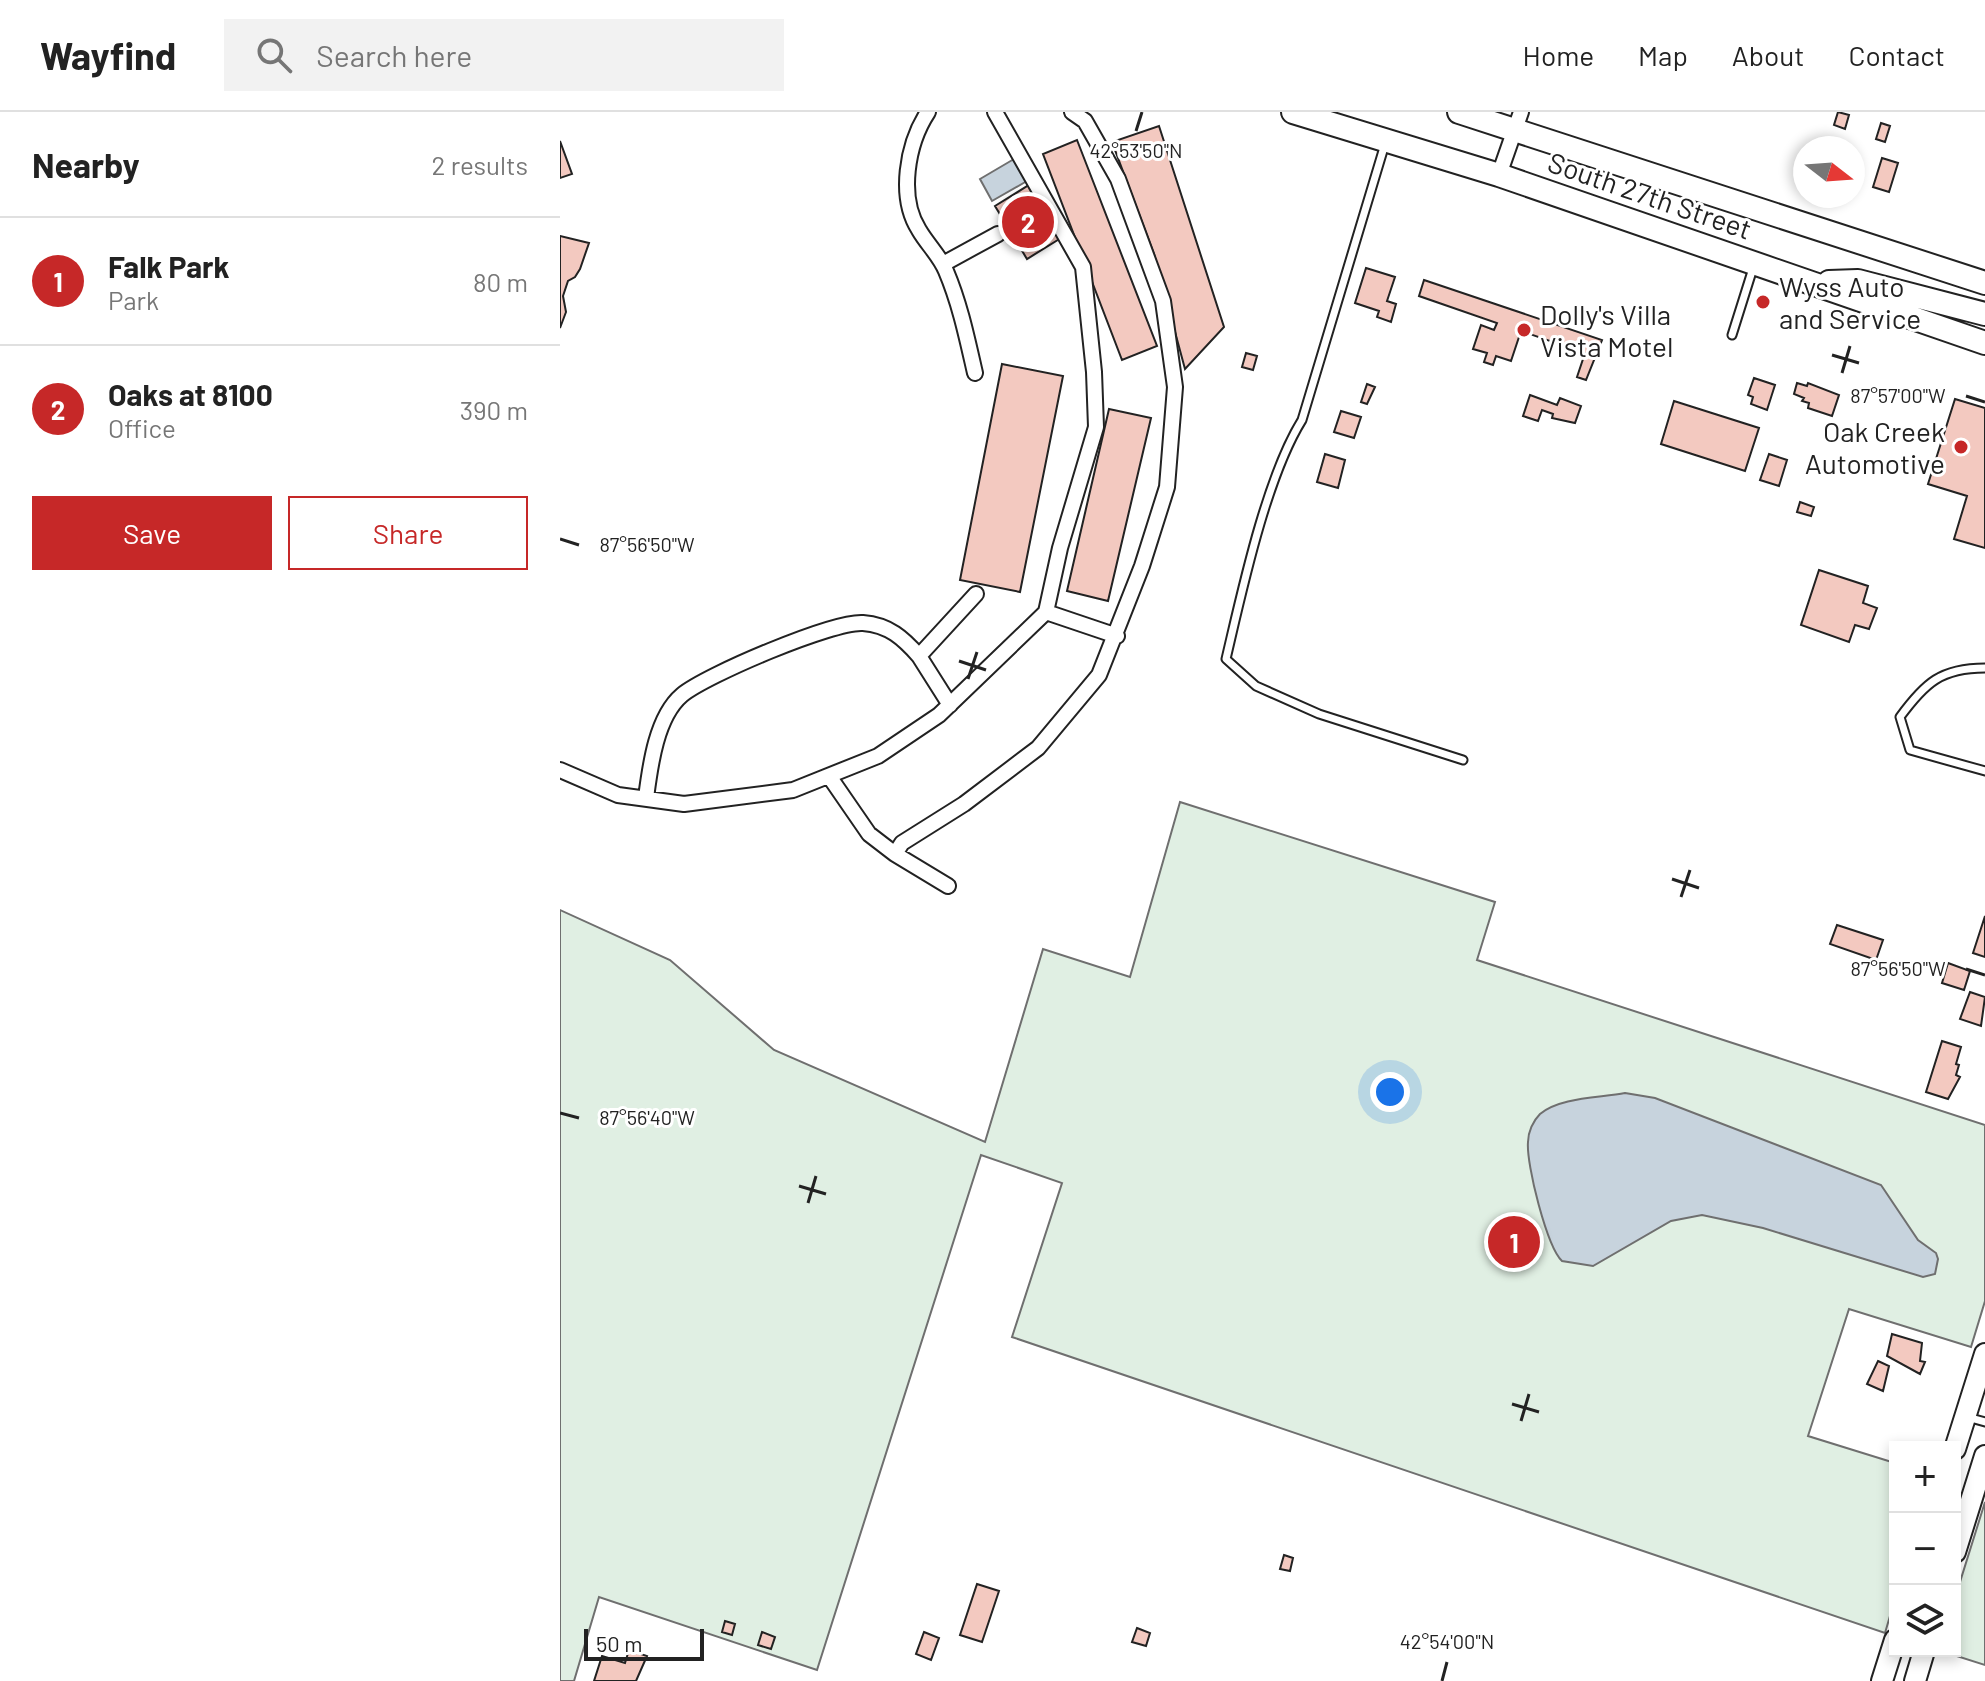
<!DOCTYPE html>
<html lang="en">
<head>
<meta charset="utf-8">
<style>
  body { margin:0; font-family:Barlow,sans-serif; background:#f2f2f2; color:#222 }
  .controls { position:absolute; right:24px; bottom:24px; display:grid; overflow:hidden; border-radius:0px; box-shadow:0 4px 12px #0003 }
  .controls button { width:72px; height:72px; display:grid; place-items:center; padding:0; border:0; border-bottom:2px solid #e0e0e0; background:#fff; color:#222; font:40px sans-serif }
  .compass { position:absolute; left:1233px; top:24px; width:72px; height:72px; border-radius:50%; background:#fff; box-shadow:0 4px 12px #0003; rotate:107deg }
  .scale { position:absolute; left:24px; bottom:20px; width:120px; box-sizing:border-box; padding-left:8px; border:4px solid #222; border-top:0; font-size:22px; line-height:28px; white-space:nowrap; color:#222; -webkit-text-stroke:6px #fff; paint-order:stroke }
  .you { position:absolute; left:830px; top:980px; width:28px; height:28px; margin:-20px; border:6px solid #fff; border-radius:50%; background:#1a73e8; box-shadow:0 0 0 12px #1a73e833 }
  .badge { display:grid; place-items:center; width:52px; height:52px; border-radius:50%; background:#c62828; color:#fff; font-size:26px; font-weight:700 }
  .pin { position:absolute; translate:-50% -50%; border:4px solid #fff; box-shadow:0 2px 8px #0006 }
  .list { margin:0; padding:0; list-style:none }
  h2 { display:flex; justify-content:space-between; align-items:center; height:104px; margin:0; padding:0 32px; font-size:34px }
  h2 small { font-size:26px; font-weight:400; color:#767676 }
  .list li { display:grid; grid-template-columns:52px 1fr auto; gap:24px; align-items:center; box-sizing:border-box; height:128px; padding:0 32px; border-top:2px solid #e0e0e0 }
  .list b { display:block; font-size:30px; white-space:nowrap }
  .list p { margin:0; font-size:26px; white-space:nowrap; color:#767676 }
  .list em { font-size:26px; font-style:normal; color:#767676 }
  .actions { display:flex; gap:16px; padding:24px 32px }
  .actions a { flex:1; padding:18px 0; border:2px solid #c62828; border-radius:0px; text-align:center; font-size:28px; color:#c62828 }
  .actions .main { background:#c62828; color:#fff }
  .icon { flex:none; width:44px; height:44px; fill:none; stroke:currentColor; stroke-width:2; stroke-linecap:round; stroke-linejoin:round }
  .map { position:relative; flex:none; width:1425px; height:1569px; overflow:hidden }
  header { display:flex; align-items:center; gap:48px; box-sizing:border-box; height:112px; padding:0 40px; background:#fff; border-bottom:2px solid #e0e0e0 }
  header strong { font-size:38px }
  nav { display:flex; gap:44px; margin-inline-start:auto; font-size:28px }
  .search { width:560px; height:72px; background:#f2f2f2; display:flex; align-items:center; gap:20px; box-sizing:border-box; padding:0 28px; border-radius:0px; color:#767676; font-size:30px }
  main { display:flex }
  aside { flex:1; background:#fff }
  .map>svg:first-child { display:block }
  .green { fill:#e0efe3; stroke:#6f6f6f; stroke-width:2 }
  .water { fill:#c7d3dd; stroke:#6f6f6f; stroke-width:2 }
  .building { fill:#f3c9c0; stroke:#222; stroke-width:2 }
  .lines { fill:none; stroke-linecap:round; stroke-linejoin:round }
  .lane-casing { stroke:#222; stroke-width:11 }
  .street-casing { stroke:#222; stroke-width:18 }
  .secondary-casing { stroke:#222; stroke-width:24 }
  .primary-casing { stroke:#222; stroke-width:26 }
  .lane { stroke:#fff; stroke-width:7 }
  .street { stroke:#fff; stroke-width:14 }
  .secondary { stroke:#fff; stroke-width:20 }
  .primary { stroke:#fff; stroke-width:22 }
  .ticks { fill:none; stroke:#222; stroke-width:3 }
  .poi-dot { fill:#c62828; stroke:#fff; stroke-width:3 }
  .labels { text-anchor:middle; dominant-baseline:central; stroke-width:6; stroke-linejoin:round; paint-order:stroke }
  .street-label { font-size:28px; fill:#222; stroke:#fff }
  .poi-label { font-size:28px; fill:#222; stroke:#fff; text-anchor:start }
  .ticks-label { font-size:20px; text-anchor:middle; fill:#222; stroke:#fff; stroke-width:6; stroke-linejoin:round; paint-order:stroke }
</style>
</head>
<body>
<header>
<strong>Wayfind</strong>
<div class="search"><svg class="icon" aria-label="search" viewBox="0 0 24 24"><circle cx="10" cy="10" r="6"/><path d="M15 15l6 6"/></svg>Search here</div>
<nav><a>Home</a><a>Map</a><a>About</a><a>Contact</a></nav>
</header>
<main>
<aside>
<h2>Nearby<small>2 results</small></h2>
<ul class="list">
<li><span class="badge">1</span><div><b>Falk Park</b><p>Park</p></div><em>80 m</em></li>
<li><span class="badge">2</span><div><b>Oaks at 8100</b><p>Office</p></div><em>390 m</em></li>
</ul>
<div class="actions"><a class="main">Save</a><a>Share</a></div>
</aside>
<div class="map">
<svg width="1425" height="1569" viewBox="0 0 1425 1569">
  <rect width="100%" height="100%" fill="#fff"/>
  <!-- green -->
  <path class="green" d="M 620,690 L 935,790 L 917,848 L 1425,1013 L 1425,1189 L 1411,1235 L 1289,1197 L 1248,1324 L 1335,1351 L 1335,1487 L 1325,1521 L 452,1225 L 502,1071 L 421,1043 L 257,1558 L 39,1485 L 14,1569 L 0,1569 L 0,798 L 110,848 L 214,938 L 425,1030 L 483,837 L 570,865 Z
    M 1425,1390 L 1425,1553 L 1381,1539 L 1395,1539 L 1395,1486 Z"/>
  <!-- water -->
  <path class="water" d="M 454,47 L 467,69 L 432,89 L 420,67 Z
    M 1065,981 L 1095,986 L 1321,1073 L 1358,1128 L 1376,1141 L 1378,1147 L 1375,1162 L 1363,1165 L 1203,1116 L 1142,1103 L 1111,1109 L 1033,1154 L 1002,1149 C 987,1135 966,1052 968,1030 C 968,1020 973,1009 980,1002 C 1000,985 1040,986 1065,981 Z"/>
  <!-- building -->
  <path class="building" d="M 1278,0 L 1289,3 L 1285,17 L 1274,13 Z
    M 1321,11 L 1330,14 L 1325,30 L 1316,27 Z
    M 599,14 L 664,215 L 625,257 L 594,142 L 552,30 Z
    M 517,28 L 597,234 L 562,248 L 483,42 Z
    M 0,29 L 12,62 L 0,66 Z
    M 1322,46 L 1338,51 L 1329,80 L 1313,75 Z
    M 469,73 L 501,126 L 467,147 L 435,94 Z
    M 0,124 L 29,131 L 20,157 L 15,165 L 8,169 L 3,184 L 6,200 L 0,216 Z
    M 806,156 L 835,165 L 827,189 L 836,192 L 831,210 L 817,205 L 819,199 L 795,191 Z
    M 864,168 L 1042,228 L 1026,268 L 1017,265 L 1025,241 L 961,219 L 951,249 L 936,244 L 933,253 L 924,250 L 927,241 L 913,237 L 921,213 L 934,218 L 937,211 L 859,184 Z
    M 686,241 L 697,244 L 693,258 L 682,255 Z
    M 442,252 L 503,264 L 460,480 L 400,468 Z
    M 1194,266 L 1215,273 L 1207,298 L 1191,292 L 1193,285 L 1188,283 Z
    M 1237,271 L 1247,274 L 1248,271 L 1279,283 L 1272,304 L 1248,296 L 1249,291 L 1242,289 L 1244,286 L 1234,282 Z
    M 807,272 L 815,275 L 807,292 L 801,290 Z
    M 970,283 L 997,293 L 1000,286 L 1021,294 L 1015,311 L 992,306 L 993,302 L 982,298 L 978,309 L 963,304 Z
    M 1395,287 L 1425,296 L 1425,436 L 1394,427 L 1407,384 L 1368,372 Z
    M 1114,289 L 1199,316 L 1185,359 L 1101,332 Z
    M 549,297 L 591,306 L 548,489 L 507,479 Z
    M 781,299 L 801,305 L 794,326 L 774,320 Z
    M 765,342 L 785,348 L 778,376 L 757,370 Z
    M 1209,342 L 1227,348 L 1219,374 L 1200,368 Z
    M 1240,390 L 1254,395 L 1251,404 L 1237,400 Z
    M 1259,458 L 1308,474 L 1303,491 L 1317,496 L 1309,517 L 1295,513 L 1289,530 L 1241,513 Z
    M 1425,804 L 1425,845 L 1413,841 Z
    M 1277,813 L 1323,828 L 1316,848 L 1270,832 Z
    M 1388,851 L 1410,859 L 1404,878 L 1382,871 Z
    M 1410,880 L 1425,885 L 1421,914 L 1400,907 Z
    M 1382,929 L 1401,935 L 1396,952 L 1399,953 L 1396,963 L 1400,965 L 1388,987 L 1366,980 Z
    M 1332,1222 L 1362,1231 L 1360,1249 L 1365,1250 L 1360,1262 L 1327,1244 Z
    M 1318,1249 L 1329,1254 L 1323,1279 L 1307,1272 Z
    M 724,1443 L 733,1446 L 730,1459 L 720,1457 Z
    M 417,1472 L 439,1479 L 422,1530 L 400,1523 Z
    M 165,1509 L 175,1512 L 172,1523 L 162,1520 Z
    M 577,1516 L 590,1521 L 586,1534 L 572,1530 Z
    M 202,1520 L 215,1525 L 211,1537 L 198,1533 Z
    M 364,1520 L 379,1526 L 371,1548 L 356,1542 Z
    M 69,1538 L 87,1544 L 76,1569 L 34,1569 L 42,1544 L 65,1551 Z"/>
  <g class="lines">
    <!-- lane casing -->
    <g class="lane-casing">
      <path id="lane" d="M 825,32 L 742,308 C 706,366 682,479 666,547 L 696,574 L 759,602 L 903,648
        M 1172,223 L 1194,153
        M 1425,556 C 1381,556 1365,571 1340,605 L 1350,638 L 1425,659
        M 1407,1305 L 1425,1310"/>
    </g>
    <!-- street casing -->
    <g class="street-casing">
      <path id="street" d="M 368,0 C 347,32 338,85 359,118 C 367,132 380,144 386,159 C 400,192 407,226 415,261
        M 435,0 L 523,155 L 534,260 L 536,315 L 500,436 L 486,500
        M 939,63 L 961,0
        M 383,152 L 438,122
        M 486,500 L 557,524
        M 390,593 L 359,544 L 416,482
        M 0,658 L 58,683 L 124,692 L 233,678 L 318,644 L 379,603 L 486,500
        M 269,664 L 309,722 L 335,742
        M 86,686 C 90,655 96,605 122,583 C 146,563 273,509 303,511 C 329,513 343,526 359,544
        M 388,774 L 335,742 L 342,731 L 404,692 L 478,636 L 539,563 L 582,454 L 607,375 L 615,275 L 603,189 L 558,67 L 525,9 L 512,0"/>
    </g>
    <!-- secondary casing -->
    <g class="secondary-casing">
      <path id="secondary" d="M 1395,1337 L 1425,1242
        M 1395,1440 L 1425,1344
        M 1322,1569 L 1335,1528
        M 1355,1569 L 1364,1539"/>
    </g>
    <!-- primary casing -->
    <g class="primary-casing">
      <path id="primary" d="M 733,0 L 939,63 L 1425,231
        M 899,0 L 1425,171
        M 1269,170 L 1298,169 L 1425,202"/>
    </g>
    <!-- lane -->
    <use href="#lane" class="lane"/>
    <!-- street -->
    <use href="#street" class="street"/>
    <!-- secondary -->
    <use href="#secondary" class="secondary"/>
    <!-- primary -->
    <use href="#primary" class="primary"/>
  </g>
  <!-- ticks -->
  <path class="ticks" d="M 576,19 L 582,0M 1272,243 L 1299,251M 1282,261 L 1290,234M 1406,284 L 1425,290M 0,427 L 19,433M 399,549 L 426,558M 408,567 L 417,540M 1112,767 L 1139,776M 1121,785 L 1130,758M 1406,857 L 1425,863M 0,1001 L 19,1006M 239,1074 L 266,1082M 248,1091 L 256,1064M 952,1292 L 979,1300M 961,1309 L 969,1282M 882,1569 L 887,1550"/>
  <!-- markers -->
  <g class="poi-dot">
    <circle cx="1203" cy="190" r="8"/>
    <circle cx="964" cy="218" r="8"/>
    <circle cx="1401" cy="335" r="8"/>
  </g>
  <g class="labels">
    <!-- street labels -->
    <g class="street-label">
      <text transform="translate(1090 83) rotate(19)">South 27th Street</text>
    </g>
    <!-- poi labels -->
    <g class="poi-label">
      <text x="1219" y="174">Wyss Auto<tspan x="1219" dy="32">and Service</tspan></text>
      <text x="980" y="202">Dolly's Villa<tspan x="980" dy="32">Vista Motel</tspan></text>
      <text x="1385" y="319" text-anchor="end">Oak Creek<tspan x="1385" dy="32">Automotive</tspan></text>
    </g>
  </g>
  <g class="ticks-label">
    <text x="576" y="46">42°53'50"N</text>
    <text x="1338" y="291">87°57'00"W</text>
    <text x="87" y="440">87°56'50"W</text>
    <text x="1338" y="864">87°56'50"W</text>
    <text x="87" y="1013">87°56'40"W</text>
    <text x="887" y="1537">42°54'00"N</text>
  </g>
</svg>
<div class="controls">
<button>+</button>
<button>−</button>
<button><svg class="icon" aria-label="layers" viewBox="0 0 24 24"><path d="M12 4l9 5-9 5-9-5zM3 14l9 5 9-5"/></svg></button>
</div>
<svg class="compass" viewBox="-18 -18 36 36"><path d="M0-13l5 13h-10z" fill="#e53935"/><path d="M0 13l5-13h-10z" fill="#767676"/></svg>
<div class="scale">50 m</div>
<div class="you"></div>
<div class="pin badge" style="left:954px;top:1130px">1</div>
<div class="pin badge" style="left:468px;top:110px">2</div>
</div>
</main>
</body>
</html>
